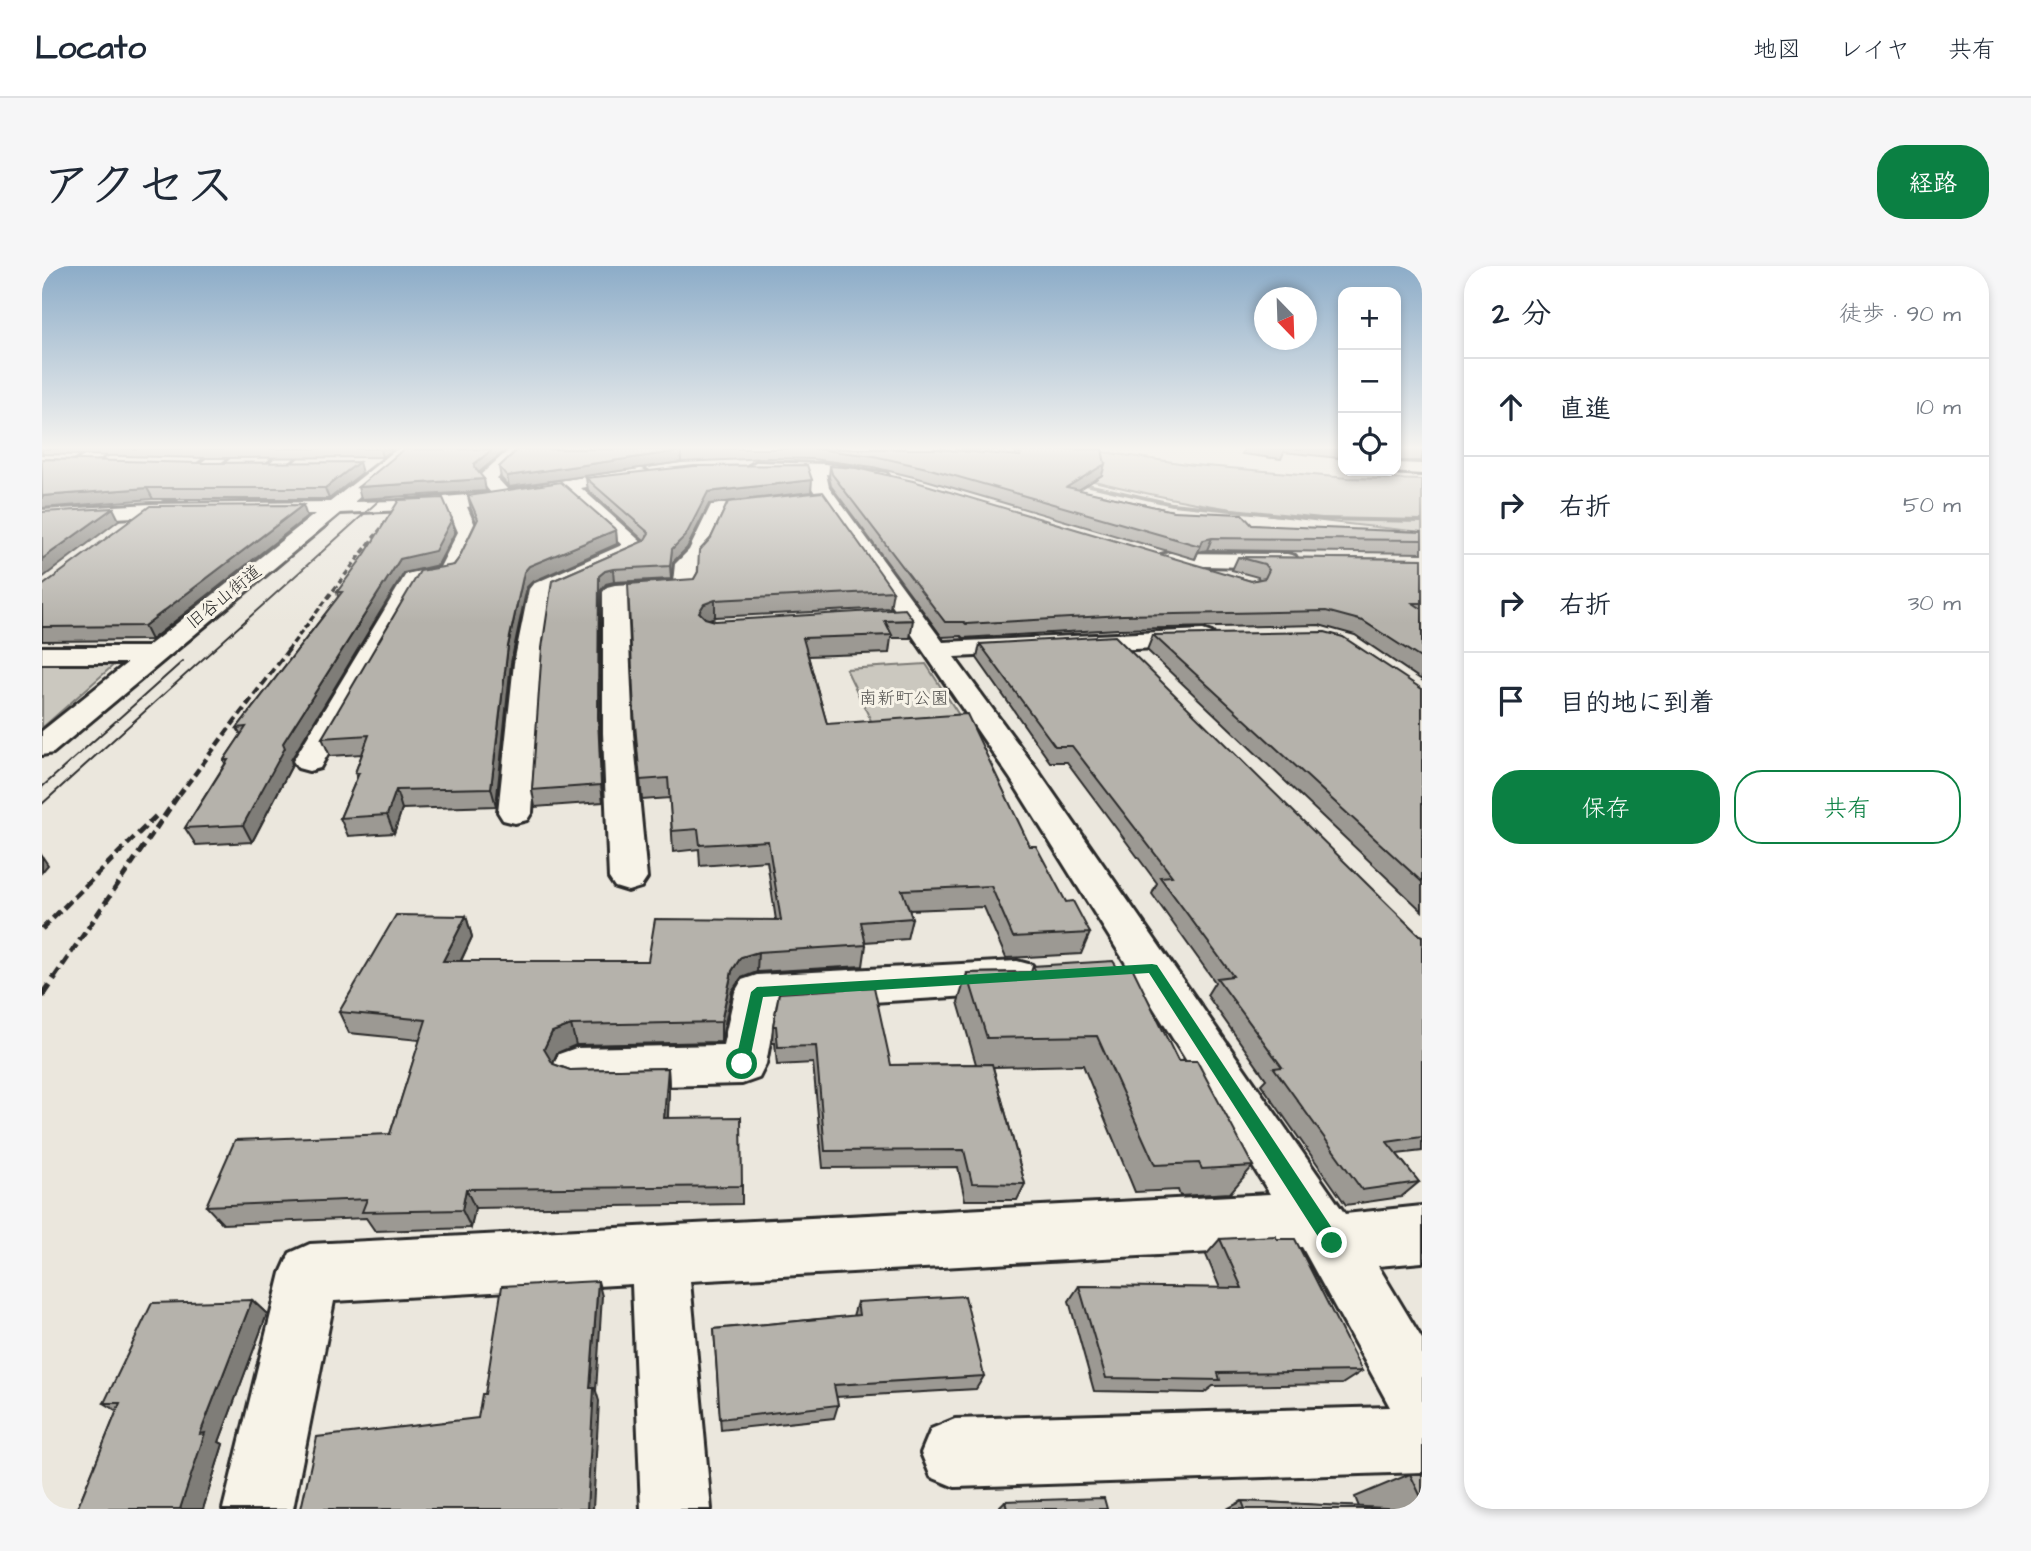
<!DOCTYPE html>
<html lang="ja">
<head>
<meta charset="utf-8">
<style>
  body { margin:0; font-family:"Architects Daughter","Klee One",sans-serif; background:#f6f6f7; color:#1f2937 }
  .controls { position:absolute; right:21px; top:21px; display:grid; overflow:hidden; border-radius:14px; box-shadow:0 4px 10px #0003 }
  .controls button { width:63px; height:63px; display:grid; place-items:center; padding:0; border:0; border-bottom:2px solid #e0e1e3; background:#fff; color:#1f2937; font:35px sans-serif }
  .compass { position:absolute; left:1212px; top:21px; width:63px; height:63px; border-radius:50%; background:#fff; box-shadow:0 4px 10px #0003; rotate:157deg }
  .stop { position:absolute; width:21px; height:21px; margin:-16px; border:5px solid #0b8043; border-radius:50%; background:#fff }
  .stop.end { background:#0b8043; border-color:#fff; box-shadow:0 2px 7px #0008 }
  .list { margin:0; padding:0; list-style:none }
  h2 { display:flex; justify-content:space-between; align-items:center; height:91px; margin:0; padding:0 28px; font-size:30px }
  h2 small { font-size:23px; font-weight:400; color:#747a83 }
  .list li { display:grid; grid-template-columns:46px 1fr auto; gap:21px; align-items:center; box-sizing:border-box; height:98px; padding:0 28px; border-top:2px solid #e0e1e3 }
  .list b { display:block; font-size:26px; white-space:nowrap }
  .list em { font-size:23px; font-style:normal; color:#747a83 }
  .actions { display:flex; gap:14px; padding:21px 28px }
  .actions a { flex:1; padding:16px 0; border:2px solid #0b8043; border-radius:28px; text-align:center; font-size:24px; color:#0b8043 }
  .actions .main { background:#0b8043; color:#fff }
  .icon { flex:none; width:38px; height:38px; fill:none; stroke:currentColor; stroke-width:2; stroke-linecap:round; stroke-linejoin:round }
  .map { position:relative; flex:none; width:1380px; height:1243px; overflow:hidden; border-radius:28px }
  header { display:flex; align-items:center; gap:42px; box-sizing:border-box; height:98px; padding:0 35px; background:#fff; border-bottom:2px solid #e0e1e3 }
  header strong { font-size:33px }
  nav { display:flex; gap:38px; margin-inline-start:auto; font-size:24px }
  .intro { display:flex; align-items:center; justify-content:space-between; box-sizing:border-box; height:168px; padding:0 42px }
  h1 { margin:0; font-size:49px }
  .button { padding:18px 32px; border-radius:28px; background:#0b8043; color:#fff; font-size:24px; font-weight:700 }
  main { display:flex; gap:42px; padding:0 42px }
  aside { flex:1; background:#fff; border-radius:28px; box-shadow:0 4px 10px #0003 }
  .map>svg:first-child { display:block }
  .green { fill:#cbc8bf; stroke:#7b7a75; stroke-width:2 }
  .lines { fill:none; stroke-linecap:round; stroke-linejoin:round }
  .stream { fill:#72716c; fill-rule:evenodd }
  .minor-casing { stroke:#2b2b2b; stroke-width:6 }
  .minor { fill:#f7f3e8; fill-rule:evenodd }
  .tram { stroke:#2b2b2b; stroke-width:2 }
  .rail-far4 { stroke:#2b2b2b; stroke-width:2.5; stroke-dasharray:5 2.5; stroke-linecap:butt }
  .rail-far3 { stroke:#2b2b2b; stroke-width:3.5; stroke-dasharray:6 3.5; stroke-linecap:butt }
  .rail-far2 { stroke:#2b2b2b; stroke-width:4.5; stroke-dasharray:8 4.5; stroke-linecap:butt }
  .rail-far1 { stroke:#2b2b2b; stroke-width:5; stroke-dasharray:10 5; stroke-linecap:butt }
  .rail { stroke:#2b2b2b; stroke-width:7; stroke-dasharray:13 7; stroke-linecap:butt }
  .wall { fill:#9c9993; stroke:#2b2b2b; stroke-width:2 }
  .shaded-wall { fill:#7f7d78; stroke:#2b2b2b; stroke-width:2 }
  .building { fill:#b5b2ab; stroke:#2b2b2b; stroke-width:2 }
  .route { fill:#0b8043 }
  .labels { text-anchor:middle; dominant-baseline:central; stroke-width:6; stroke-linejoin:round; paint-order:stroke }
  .far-street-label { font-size:18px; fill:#2b2b2b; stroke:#f7f3e8 }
  .far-park-label { font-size:18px; fill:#535250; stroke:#f7f3e8 }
</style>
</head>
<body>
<header>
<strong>Locato</strong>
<nav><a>地図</a><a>レイヤ</a><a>共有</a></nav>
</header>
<div class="intro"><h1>アクセス</h1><a class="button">経路</a></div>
<main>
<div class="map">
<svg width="1380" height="1243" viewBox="0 0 1380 1243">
  <rect width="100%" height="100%" fill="#ebe7dd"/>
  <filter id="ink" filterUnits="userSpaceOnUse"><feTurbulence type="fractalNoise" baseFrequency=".0143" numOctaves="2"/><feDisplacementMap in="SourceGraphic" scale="14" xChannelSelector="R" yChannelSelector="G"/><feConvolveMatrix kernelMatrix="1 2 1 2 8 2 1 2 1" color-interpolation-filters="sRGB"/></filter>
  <g filter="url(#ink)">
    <!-- green -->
    <path class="green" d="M 919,183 L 1040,183 L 1152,199 L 1306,212 L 1380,214 L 1380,266 C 1283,256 1185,246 1090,224 C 1033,211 976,196 919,183 Z
      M 0,389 L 83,389 L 0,462 Z
      M 884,398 L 924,460 L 835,467 L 804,403 Z"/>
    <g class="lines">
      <!-- stream -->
      <path class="stream" d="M 1028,213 L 1130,236 L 1280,251 L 1380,253 L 1380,257 L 1280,255 L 1130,240 L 1026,216 Z"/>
      <!-- minor casing -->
      <g class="minor-casing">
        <path id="minor" d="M 55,183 L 74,183 L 0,227 L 0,214 Z
          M 178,183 L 196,183 L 135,232 L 121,232 L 119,228 L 121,224 Z
          M 245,183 L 263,183 L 238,204 L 226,204 L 223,200 Z
          M 355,183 L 373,183 L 312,236 L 355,235 L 449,227 L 436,211 L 468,183 L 486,183 L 455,212 L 466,224 L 597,201 L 606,206 L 597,211 L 539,222 L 605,281 L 602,286 L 510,327 L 500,397 L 490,546 L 485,554 L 473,557 L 461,554 L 456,546 L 472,397 L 487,323 L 491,318 L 580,279 L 521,225 L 425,241 L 436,266 L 418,306 L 415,311 L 380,318 L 278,502 L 267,505 L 256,502 L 251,495 L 364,308 L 398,301 L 416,266 L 406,242 L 298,247 L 11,487 L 0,489 L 0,465 L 85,397 L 0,397 L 0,381 L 105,381 L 273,248 L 109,250 L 0,256 L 0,244 L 109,238 L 288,236 Z
          M 714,196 L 783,198 L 844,207 L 847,211 L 844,215 L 838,216 L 784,208 L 787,221 L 901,376 L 1161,364 L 1170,367 L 1174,372 L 1170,377 L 1161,380 L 912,391 L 996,505 L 1303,948 L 1380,940 L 1380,996 L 1336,1000 L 1380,1073 L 1380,1206 L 913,1221 L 889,1211 L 879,1187 L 889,1163 L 913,1153 L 1348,1141 L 1260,981 L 648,1015 L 669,1243 L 599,1243 L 590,1018 L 292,1035 L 251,1243 L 181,1243 L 239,1007 L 248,987 L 268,978 L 1228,928 L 968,512 L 769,221 L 766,208 L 708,205 L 705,201 Z
          M 1354,197 L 1380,198 L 1380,208 L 1348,206 L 1354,205 Z
          M 735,231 L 742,233 L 745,237 L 742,241 L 684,248 L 667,287 L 655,300 L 654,323 L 650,328 L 585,333 L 591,467 L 605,612 L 599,621 L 586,625 L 573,621 L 567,612 L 561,467 L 561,326 L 565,321 L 573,319 L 631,316 L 633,298 L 647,284 L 669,239 Z
          M 1127,287 L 1245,288 L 1253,290 L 1256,295 L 1253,300 L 1245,302 L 1119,299 L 1116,294 L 1119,289 Z
          M 975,695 L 990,699 L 997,711 L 990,723 L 975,727 L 734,742 L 724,798 L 717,812 L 700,818 L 534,822 L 517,816 L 510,802 L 517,788 L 534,782 L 681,779 L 693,726 L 700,714 L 715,709 Z"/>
      </g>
      <!-- minor -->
      <use href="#minor" class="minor"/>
      <!-- tram -->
      <path class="tram" d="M 0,521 L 141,395
        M 0,538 L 353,220"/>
      <!-- rail-far4 -->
      <path class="rail-far4" d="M 331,272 L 355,241 L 381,218"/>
      <!-- rail-far3 -->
      <path class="rail-far3" d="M 245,385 L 333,270"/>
      <!-- rail-far2 -->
      <path class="rail-far2" d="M 137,529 L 247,383"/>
      <!-- rail-far1 -->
      <path class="rail-far1" d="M 0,663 L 115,549
        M 12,712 L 138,527"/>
      <!-- rail -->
      <path class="rail" d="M 0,730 L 13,711"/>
    </g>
    <!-- wall -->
    <path class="wall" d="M 0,183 L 352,183 L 340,191 L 164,192 L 0,188 Z
      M 476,183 L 894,183 L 974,190 L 973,183 L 1060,183 L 1060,209 L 1036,224 L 1131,245 L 1210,259 L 1380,274 L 1380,287 L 1165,284 L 1156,286 L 1153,293 L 884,214 L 831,201 L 771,193 L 727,192 L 639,196 L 467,221 L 459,212 L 457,201 Z
      M 1202,183 L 1301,183 L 1296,192 L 1242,186 L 1239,193 L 1200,188 Z
      M 1354,183 L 1380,183 L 1380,195 L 1354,195 Z
      M 0,193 L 320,207 L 287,233 L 111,233 Z
      M 788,200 L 1209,315 L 1217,313 L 1216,311 L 1190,304 L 1196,291 L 1380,293 L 1380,414 L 1313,369 L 1277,359 L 1076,363 L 921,372 L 919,370 L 900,371 L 789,220 L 787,211 Z
      M 544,212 L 769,226 L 690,235 L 851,325 L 848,342 L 673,351 L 668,353 L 673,355 L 871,354 L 868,372 L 849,372 L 847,387 L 766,390 L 785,458 L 988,580 L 1024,636 L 1048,667 L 1039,688 L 964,692 L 942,641 L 867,644 L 870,652 L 865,673 L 823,676 L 824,679 L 821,700 L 715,706 L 699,712 L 690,725 L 679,776 L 534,779 L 515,787 L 510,797 L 511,798 L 528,804 L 626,802 L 627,822 L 626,852 L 700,920 L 700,938 L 433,942 L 429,962 L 333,965 L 324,952 L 181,958 L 164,940 L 348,868 L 378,774 L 307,767 L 297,746 L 424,650 L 430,671 L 419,695 L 606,695 L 734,654 L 725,595 L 658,600 L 657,583 L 631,586 L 628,532 L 600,534 L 592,447 L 652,313 L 656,306 L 669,272 L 686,236 L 667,238 L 645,282 L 631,296 L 629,313 L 572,316 L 564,318 L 559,324 L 558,467 L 561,536 L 493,541 L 490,524 L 510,315 L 602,275 L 546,224 Z
      M 426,230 L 574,264 L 575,278 L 490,316 L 485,321 L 469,397 L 454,540 L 360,543 L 352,567 L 306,570 L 298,552 L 315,512 L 313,507 L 320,488 L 288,490 L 280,472 L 417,292 L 434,256 L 429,243 Z
      M 265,251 L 109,374 L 0,375 L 0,320 Z
      M 410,253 L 413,266 L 396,299 L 362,307 L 249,494 L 250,499 L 210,576 L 154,579 L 143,562 L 183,498 L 182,494 L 199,469 L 195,462 L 296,331 L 295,326 Z
      M 1111,369 L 1380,423 L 1380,645 L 1105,384 Z
      M 938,378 L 1377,669 L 1380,670 L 1380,885 L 1355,888 L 1377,916 L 1359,931 L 1304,939 L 1219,818 L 1224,813 L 1165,729 L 1173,716 L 1110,628 L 1115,617 L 1025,496 L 1008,496 L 935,392 Z
      M 991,700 L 1075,701 L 1136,795 L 1211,900 L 1188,927 L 1138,930 L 1136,924 L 1093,926 L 1041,799 L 951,801 L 983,918 L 975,934 L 923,934 L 916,901 L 781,902 L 771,797 L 735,799 L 733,777 L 730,777 L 731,760 L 737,727 L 849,799 L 934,798 L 916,736 L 925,707 L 989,706 Z
      M 1178,973 L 1320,1105 L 1300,1118 L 1171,1120 L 1162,1127 L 1052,1125 L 1027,1035 L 1037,1020 L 1178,1022 L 1164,989 Z
      M 210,1034 L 225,1048 L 177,1176 L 181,1178 L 161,1243 L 35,1243 L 75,1145 L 62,1137 Z
      M 815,1036 L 942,1110 L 934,1123 L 794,1131 L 796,1139 L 792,1152 L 679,1164 L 672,1063 L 811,1050 Z
      M 1368,1208 L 1380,1208 L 1380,1243 L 1185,1243 L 1200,1235 L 1317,1241 L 1313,1231 Z
      M 963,1235 L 1065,1243 L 955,1243 Z"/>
    <!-- shaded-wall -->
    <path class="shaded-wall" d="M 338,183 L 352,183 L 340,191 Z
      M 451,183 L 465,183 L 434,209 L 432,201 L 432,198 Z
      M 639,185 L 639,196 L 467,221 L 465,210 Z
      M 317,196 L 320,207 L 287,233 L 283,222 Z
      M 1063,198 L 1060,209 L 1022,233 L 1025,221 Z
      M 442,213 L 444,225 L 319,233 L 316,221 Z
      M 770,214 L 769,226 L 667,238 L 645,282 L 631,296 L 629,313 L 628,300 L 630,283 L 666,226 Z
      M 105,222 L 111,233 L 0,242 L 0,230 Z
      M 261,239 L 265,251 L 109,374 L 102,360 Z
      M 71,242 L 77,254 L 0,312 L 0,293 Z
      M 410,253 L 413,266 L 396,299 L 362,307 L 249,494 L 250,499 L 210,576 L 201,559 L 241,477 L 358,293 Z
      M 574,264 L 575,278 L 490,316 L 485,321 L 469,397 L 454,540 L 449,522 L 466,380 L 482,306 L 487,300 Z
      M 1170,272 L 1165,284 L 1156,286 L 1153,293 L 1161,274 Z
      M 571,303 L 572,316 L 564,318 L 559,324 L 558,467 L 561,536 L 559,519 L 556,451 L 557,310 L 563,305 Z
      M 673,334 L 673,351 L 662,355 L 657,346 L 662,338 Z
      M 354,524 L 360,543 L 352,567 L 345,549 Z
      M 0,590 L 6,599 L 0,606 Z
      M 424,650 L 430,671 L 409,715 L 401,695 Z
      M 716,686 L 715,706 L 699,712 L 690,725 L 679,776 L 679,756 L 690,705 L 699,691 Z
      M 529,759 L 534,779 L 515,787 L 508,803 L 502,783 L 510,766 Z
      M 626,802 L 627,822 L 625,872 L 622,852 Z
      M 424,923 L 433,942 L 429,962 L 420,944 Z
      M 556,1015 L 560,1030 L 554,1125 L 557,1135 L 551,1243 L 545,1243 L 548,1122 Z
      M 210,1034 L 225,1048 L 177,1176 L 181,1178 L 161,1243 L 138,1243 L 158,1168 Z"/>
    <!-- building -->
    <path class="building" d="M 362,183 L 451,183 L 432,198 L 432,201 L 442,213 L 316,221 Z
      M 476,183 L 690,183 L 639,185 L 465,210 L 457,201 Z
      M 772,183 L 894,183 L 978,190 L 977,183 L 1060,183 L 1063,198 L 1025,221 L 1131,245 L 1200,248 L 1210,259 L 1380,266 L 1380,274 L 1170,272 L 1161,274 L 1158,280 L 885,202 L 832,190 Z
      M 0,193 L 159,197 L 317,196 L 283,222 L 105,222 L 0,230 Z
      M 765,199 L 770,214 L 666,226 L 644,269 L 630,283 L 628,300 L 571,303 L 563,305 L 557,310 L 556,451 L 559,519 L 490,524 L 500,382 L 510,315 L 602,275 L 607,267 L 544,212 L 652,200 Z
      M 788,200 L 814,202 L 871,215 L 1209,315 L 1223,312 L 1227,304 L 1222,298 L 1196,291 L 1380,293 L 1380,337 L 1371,337 L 1380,343 L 1380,393 L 1321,355 L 1284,345 L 1081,349 L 924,358 L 922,356 L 903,356 L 790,208 Z
      M 519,216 L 574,264 L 487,300 L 482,306 L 466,380 L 449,522 L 354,524 L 345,549 L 298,552 L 317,507 L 313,507 L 327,469 L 280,472 L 378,305 L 412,299 L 417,292 L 436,253 L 426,230 Z
      M 781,226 L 851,325 L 673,334 L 662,338 L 657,346 L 663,352 L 673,355 L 863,343 L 871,354 L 843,355 L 850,369 L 761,372 L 785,458 L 925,448 L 988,580 L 994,580 L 1024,636 L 1031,635 L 1048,667 L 971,671 L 949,620 L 860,624 L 870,652 L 819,656 L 824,679 L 716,686 L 699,691 L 690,705 L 679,756 L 529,759 L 510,766 L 502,783 L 511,798 L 528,804 L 626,802 L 622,852 L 699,851 L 700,920 L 424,923 L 420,944 L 320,946 L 325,933 L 164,940 L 193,874 L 348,868 L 384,754 L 297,746 L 354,649 L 424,650 L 401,695 L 606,695 L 613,653 L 739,654 L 726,575 L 658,579 L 656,563 L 630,565 L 626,512 L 598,514 L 592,447 L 586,318 L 652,313 L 656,306 L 657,285 L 669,272 L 686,236 Z
      M 401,232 L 410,253 L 393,285 L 358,293 L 241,477 L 243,482 L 201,559 L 143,562 L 186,494 L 182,494 L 204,461 L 195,462 L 300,326 L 295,326 L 323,288 L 357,234 Z
      M 261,239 L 102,360 L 0,361 L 0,320 L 108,240 Z
      M 71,242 L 0,293 L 0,246 Z
      M 1283,366 L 1301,371 L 1380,423 L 1380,616 L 1111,369 Z
      M 1073,370 L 1377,669 L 1380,670 L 1380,871 L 1345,876 L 1377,916 L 1320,924 L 1232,802 L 1240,801 L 1175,712 L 1191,710 L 1118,611 L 1130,610 L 1030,480 L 1013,480 L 938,378 Z
      M 1071,695 L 1075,701 L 1090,701 L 1136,795 L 1155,795 L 1211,900 L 1160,903 L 1157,897 L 1113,899 L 1055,770 L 945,772 L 925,707 L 994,706 L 991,700 Z
      M 832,721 L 849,799 L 950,798 L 983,918 L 930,917 L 922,884 L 783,885 L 774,780 L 736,781 L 734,760 L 731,760 L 737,727 Z
      M 1233,970 L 1235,973 L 1253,973 L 1320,1105 L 1176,1107 L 1178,1114 L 1064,1112 L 1037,1020 L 1200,1022 L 1178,973 Z
      M 556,1015 L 548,1122 L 552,1122 L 545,1243 L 259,1243 L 275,1171 L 436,1152 L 440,1128 L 443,1128 L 460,1020 Z
      M 923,1030 L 942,1110 L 792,1119 L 796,1139 L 678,1153 L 672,1063 L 817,1049 L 815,1036 Z
      M 210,1034 L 158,1168 L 163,1167 L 138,1243 L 35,1243 L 78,1137 L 62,1137 L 110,1037 Z
      M 1368,1208 L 1380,1208 L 1380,1233 Z
      M 1062,1232 L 1065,1243 L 965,1243 L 963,1235 Z
      M 1200,1235 L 1365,1243 L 1203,1243 Z"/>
  </g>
  <!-- sky -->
  <linearGradient id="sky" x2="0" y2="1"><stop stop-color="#8cacc8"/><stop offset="0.51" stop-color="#f6f4f0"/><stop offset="1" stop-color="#f6f4f0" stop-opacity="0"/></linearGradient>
  <rect width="1380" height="357" fill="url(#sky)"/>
  <!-- route -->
  <path class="route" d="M 1110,698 L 1115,699 L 1296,971 L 1299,977 L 1296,983 L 1290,985 L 1284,983 L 1107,707 L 721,731 L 707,798 L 700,804 L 693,798 L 709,726 L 715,721 Z"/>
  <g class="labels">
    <!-- far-street labels -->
    <g class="far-street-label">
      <text transform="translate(182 331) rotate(-39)">旧谷山街道</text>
    </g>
    <!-- far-park labels -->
    <g class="far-park-label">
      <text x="862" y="432">南新町公園</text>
    </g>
  </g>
</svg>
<div class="controls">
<button>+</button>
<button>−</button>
<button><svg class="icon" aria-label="locate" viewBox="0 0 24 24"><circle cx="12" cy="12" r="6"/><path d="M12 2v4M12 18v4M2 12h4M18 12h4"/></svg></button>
</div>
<svg class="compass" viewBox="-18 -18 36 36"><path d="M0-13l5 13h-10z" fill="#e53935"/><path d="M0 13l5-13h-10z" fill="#747a83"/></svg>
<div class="stop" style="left:700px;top:798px"></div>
<div class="stop end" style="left:1290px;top:977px"></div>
</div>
<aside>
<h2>2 分<small>徒歩 · 90 m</small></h2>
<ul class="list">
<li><svg class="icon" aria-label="ahead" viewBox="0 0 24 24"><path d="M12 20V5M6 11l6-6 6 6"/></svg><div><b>直進</b></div><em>10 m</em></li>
<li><svg class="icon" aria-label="right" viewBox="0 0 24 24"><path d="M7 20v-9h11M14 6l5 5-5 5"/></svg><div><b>右折</b></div><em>50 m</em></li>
<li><svg class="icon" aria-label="right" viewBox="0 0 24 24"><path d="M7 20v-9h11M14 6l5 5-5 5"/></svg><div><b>右折</b></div><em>30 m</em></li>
<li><svg class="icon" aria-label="arrive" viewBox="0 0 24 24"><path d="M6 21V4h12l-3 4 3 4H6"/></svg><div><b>目的地に到着</b></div></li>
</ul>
<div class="actions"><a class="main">保存</a><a>共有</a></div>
</aside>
</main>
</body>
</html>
